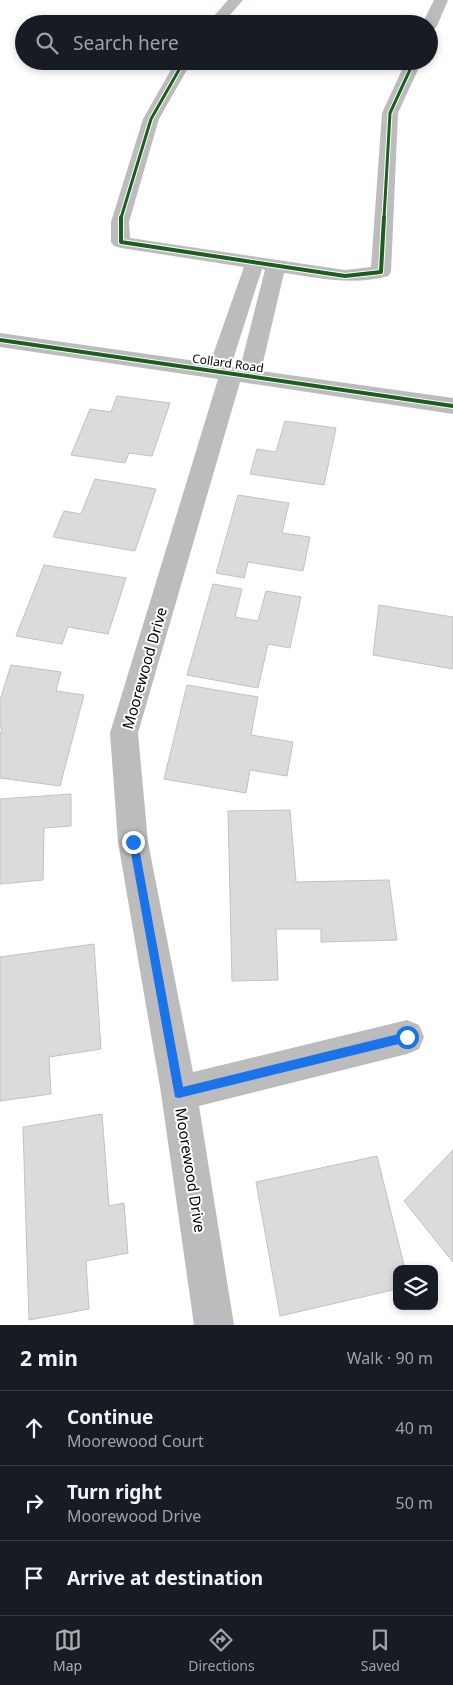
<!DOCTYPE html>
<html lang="en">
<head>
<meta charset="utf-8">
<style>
  body { margin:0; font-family:"Noto Sans",sans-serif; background:#20242c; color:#f1f3f6 }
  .controls { position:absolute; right:15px; bottom:15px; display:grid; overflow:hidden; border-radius:10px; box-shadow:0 2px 8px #0003 }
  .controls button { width:45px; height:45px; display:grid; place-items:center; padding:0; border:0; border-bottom:1px solid #363941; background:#171b24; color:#f1f3f6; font:25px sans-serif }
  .stop { position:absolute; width:15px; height:15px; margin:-11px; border:4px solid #1a73e8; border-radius:50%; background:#fff }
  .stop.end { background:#1a73e8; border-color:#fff; box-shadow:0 1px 5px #0008 }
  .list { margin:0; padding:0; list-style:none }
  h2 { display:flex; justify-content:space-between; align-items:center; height:65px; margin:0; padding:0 20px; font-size:21px }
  h2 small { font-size:16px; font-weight:400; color:#9ea1a6 }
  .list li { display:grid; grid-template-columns:32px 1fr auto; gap:15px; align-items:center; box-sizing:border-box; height:75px; padding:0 20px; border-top:1px solid #363941 }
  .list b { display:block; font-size:19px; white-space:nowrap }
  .list p { margin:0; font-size:16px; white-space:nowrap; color:#9ea1a6 }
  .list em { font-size:16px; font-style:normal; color:#9ea1a6 }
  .icon { flex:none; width:28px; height:28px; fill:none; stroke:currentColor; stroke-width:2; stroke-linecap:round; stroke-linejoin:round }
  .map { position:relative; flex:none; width:453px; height:1325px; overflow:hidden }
  .search { position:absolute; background:#171b24; box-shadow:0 2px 8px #0003; left:15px; right:15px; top:15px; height:55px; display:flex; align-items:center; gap:12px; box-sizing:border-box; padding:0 18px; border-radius:28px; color:#9ea1a6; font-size:19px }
  .sheet { height:290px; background:#171b24 }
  nav { display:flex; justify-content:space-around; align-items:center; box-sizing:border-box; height:70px; border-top:1px solid #363941; background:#171b24; font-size:14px; color:#9ea1a6 }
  nav a { display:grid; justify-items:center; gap:2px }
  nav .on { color:#adaeaf }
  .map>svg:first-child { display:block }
  .building { fill:#dbdbdb; stroke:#c2c2c2 }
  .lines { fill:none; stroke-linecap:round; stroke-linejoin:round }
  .minor { fill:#bcbcbc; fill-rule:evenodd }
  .cycleway-far1-casing { stroke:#fff; stroke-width:5 }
  .cycleway-casing { stroke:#fff; stroke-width:6 }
  .cycleway-far1 { stroke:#1b5e20; stroke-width:3 }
  .cycleway { stroke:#1b5e20; stroke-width:4 }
  .route { fill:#1a73e8 }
  .labels { text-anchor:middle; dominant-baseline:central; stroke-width:4; stroke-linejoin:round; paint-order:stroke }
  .far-street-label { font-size:12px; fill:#000; stroke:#fff }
  .street-label { font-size:15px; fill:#000; stroke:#fff }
</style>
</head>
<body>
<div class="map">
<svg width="453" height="1325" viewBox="0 0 453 1325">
  <rect width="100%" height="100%" fill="#fff"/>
  <!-- building -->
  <path class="building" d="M 117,396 L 170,403 L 152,456 L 129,453 L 125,463 L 71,455 L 90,409 L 111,412 Z
    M 285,421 L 336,428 L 324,485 L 250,474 L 257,449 L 276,452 Z
    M 95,479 L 156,489 L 135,551 L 53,537 L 64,511 L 81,514 Z
    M 238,495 L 289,503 L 282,533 L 310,537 L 303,571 L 248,562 L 244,578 L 216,573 Z
    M 44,565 L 126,578 L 108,634 L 68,627 L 62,644 L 16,636 Z
    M 213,584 L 242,589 L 235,617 L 258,621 L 266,591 L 301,597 L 290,648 L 268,644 L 258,688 L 187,675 Z
    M 379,605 L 453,617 L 453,669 L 373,655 Z
    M 11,665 L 61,672 L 56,691 L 84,695 L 60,786 L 0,778 L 0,736 L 2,728 L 0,728 L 0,700 Z
    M 187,685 L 258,697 L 251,735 L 293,742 L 287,776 L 250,770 L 246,793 L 164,779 Z
    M 71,794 L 71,826 L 44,828 L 43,880 L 0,884 L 0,799 Z
    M 290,810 L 296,882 L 389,880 L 397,940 L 321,942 L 321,929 L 276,929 L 278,980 L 232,981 L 228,811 Z
    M 94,944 L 101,1049 L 49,1057 L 51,1094 L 0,1101 L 0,957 Z
    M 102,1114 L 109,1206 L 124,1203 L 128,1253 L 86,1261 L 89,1309 L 29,1320 L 23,1127 Z
    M 453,1150 L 453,1262 L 404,1201 Z
    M 377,1156 L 405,1269 L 397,1269 L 397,1289 L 280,1316 L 256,1182 Z"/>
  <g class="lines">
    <!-- minor -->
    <path class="minor" d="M 228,0 L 243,0 L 222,24 L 207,24 Z
      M 434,0 L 448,0 L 437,26 L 434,29 L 429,30 L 429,24 L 422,24 Z
      M 176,61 L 192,61 L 159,119 L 129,222 L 130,238 L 345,270 L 371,267 L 382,113 L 406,61 L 422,61 L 398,113 L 391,272 L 388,276 C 352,286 320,278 284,273 L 261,371 L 453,398 L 453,414 L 240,382 L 138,733 L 148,842 L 193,1072 L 407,1020 L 419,1025 L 424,1037 L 419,1049 L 407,1054 L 199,1106 L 234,1325 L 194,1325 L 161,1093 L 118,842 L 110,733 L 218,379 L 0,347 L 0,333 L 210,363 L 244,267 L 121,248 L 114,246 L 111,242 L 111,222 L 143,119 ZM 262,269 L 265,270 L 240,368 L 231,366 Z"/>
    <!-- cycleway-far1 casing -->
    <g class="cycleway-far1-casing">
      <path id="cycleway-far1" d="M 121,218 L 151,119 L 184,61
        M 384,218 L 390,113 L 414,61"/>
    </g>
    <!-- cycleway casing -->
    <g class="cycleway-casing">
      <path id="cycleway" d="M 121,217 L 121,242 L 345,276 L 381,272 L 384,217
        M 0,340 L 453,406"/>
    </g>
    <!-- cycleway-far1 -->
    <use href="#cycleway-far1" class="cycleway-far1"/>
    <!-- cycleway -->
    <use href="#cycleway" class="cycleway"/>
  </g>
  <!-- route -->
  <path class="route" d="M 133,837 L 138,842 L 183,1087 L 407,1032 L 411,1033 L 412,1037 L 411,1041 L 179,1098 L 175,1097 L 129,842 Z"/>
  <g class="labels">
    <!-- far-street labels -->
    <g class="far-street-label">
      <text transform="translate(228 363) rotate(8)">Collard Road</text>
    </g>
    <!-- street labels -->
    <g class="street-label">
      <text transform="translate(144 668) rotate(-74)">Moorewood Drive</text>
      <text transform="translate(191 1170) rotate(81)">Moorewood Drive</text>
    </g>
  </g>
</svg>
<div class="controls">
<button><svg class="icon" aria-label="layers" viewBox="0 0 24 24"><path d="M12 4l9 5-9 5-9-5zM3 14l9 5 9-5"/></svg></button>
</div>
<div class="stop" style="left:407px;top:1037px"></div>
<div class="stop end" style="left:133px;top:842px"></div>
<div class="search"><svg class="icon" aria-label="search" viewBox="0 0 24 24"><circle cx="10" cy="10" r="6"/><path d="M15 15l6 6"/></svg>Search here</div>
</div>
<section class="sheet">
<h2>2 min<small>Walk · 90 m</small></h2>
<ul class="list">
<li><svg class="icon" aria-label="ahead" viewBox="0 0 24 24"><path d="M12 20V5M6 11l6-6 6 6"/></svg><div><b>Continue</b><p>Moorewood Court</p></div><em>40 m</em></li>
<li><svg class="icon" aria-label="right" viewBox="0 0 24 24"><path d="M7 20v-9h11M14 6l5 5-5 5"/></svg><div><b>Turn right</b><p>Moorewood Drive</p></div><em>50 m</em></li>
<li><svg class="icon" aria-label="arrive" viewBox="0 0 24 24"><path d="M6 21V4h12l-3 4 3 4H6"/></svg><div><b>Arrive at destination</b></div></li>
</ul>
</section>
<nav>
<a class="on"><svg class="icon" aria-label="map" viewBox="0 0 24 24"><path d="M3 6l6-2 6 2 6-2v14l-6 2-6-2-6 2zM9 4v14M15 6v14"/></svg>Map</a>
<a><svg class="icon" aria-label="directions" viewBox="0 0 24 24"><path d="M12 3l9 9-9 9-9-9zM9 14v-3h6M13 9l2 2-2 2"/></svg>Directions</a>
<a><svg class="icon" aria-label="saved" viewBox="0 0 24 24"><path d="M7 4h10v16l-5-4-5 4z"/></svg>Saved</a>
</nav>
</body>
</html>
